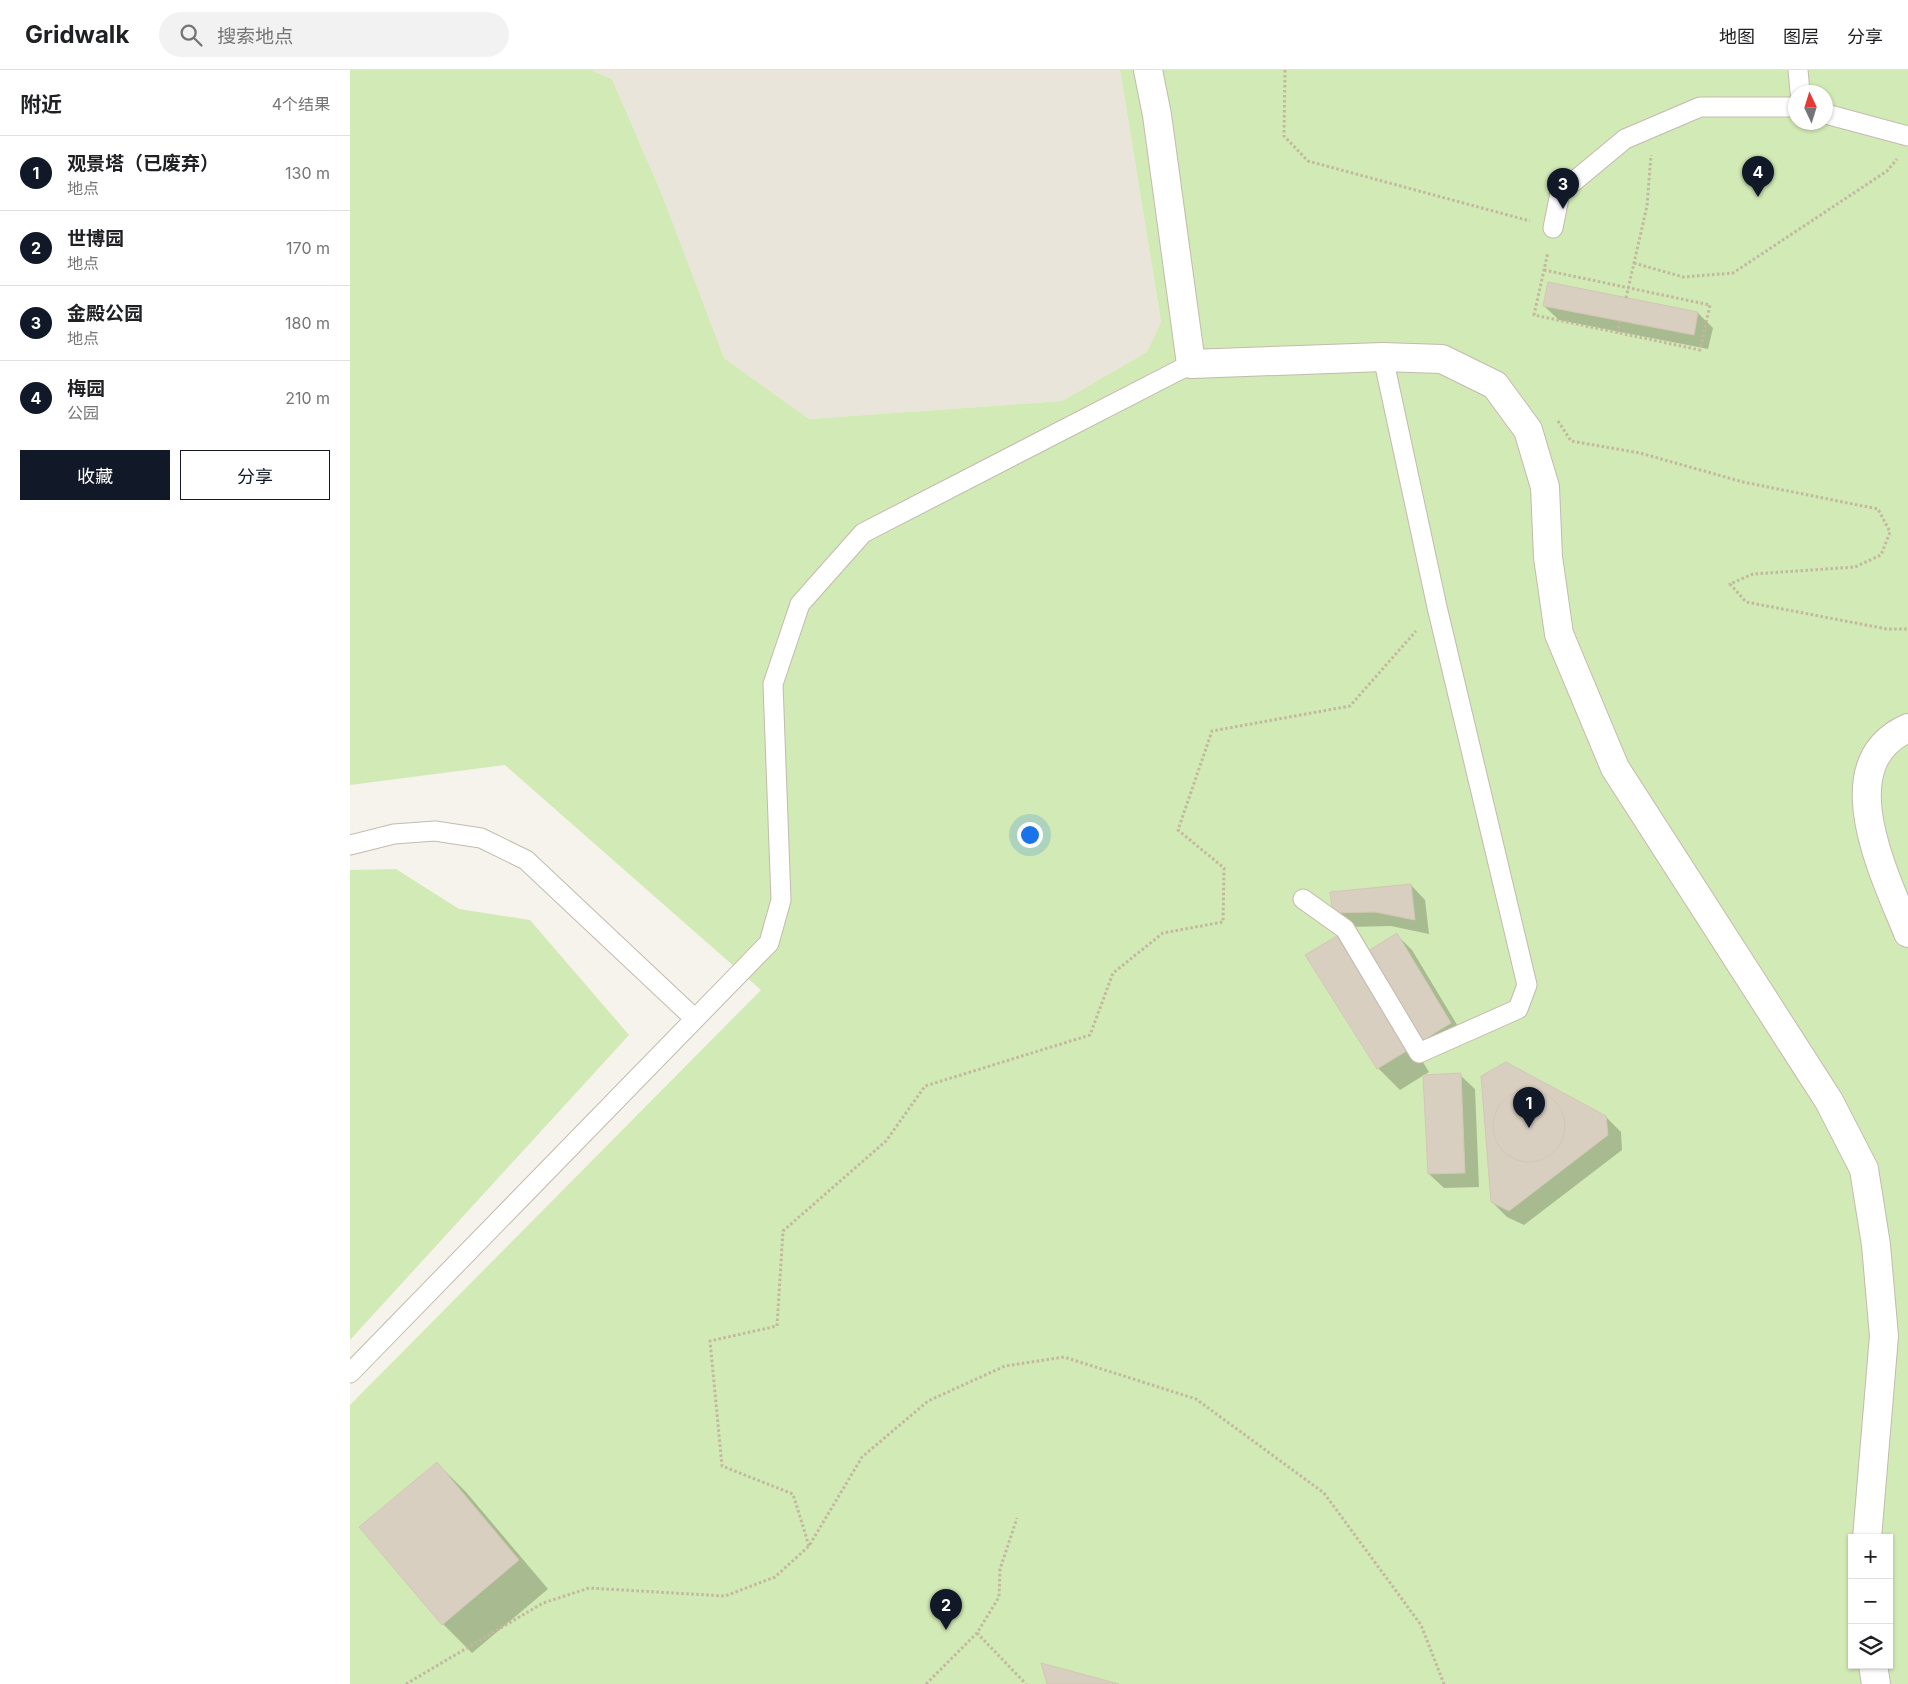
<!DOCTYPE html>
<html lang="zh">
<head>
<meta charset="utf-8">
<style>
  body { margin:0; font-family:Inter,"Noto Sans SC",sans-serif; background:#f2f2f2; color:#202124 }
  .controls { position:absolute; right:15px; bottom:15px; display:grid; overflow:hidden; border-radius:0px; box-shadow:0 1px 4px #0004 }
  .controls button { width:45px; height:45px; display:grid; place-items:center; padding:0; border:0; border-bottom:1px solid #e0e0e0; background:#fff; color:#202124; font:25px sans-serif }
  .compass { position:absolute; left:1438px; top:15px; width:45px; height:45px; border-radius:50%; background:#fff; box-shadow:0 1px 4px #0004; rotate:356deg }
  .you { position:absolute; left:679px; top:764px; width:18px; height:18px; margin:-12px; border:4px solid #fff; border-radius:50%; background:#1a73e8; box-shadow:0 0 0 8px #1a73e833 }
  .badge { display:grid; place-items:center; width:32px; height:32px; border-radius:50%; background:#111827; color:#fff; font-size:16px; font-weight:700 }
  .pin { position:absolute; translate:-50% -41px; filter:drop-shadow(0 1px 2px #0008) }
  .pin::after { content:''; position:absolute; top:26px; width:18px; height:15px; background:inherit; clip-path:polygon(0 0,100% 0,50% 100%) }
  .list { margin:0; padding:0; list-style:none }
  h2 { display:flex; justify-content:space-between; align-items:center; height:65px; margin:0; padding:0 20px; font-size:21px }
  h2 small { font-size:16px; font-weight:400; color:#757577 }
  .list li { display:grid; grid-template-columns:32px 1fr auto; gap:15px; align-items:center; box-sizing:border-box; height:75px; padding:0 20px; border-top:1px solid #e0e0e0 }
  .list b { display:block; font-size:19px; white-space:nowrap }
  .list p { margin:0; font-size:16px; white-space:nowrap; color:#757577 }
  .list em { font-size:16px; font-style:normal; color:#757577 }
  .actions { display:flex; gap:10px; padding:15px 20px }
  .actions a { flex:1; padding:11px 0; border:1px solid #111827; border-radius:0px; text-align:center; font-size:18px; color:#111827 }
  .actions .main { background:#111827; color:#fff }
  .icon { flex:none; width:28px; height:28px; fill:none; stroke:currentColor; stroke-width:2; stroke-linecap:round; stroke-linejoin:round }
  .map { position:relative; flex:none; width:1558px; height:1614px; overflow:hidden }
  header { display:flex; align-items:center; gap:30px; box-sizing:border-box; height:70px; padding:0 25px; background:#fff; border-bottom:1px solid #e0e0e0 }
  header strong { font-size:24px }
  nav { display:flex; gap:28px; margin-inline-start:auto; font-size:18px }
  .search { width:350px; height:45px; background:#f2f2f2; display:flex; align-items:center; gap:12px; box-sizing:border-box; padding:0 18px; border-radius:28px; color:#757577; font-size:19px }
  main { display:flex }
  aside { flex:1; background:#fff }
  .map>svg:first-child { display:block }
  .residential { fill:#eae5da }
  .green { fill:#d2eab5; fill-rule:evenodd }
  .shadow { fill:#0003 }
  .building { fill:#d8cfc1; stroke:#d3c7b4 }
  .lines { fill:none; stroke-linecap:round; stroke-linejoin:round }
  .service-casing { stroke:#c2bbae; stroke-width:21 }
  .tertiary-casing { stroke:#c2bbae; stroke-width:30 }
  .path { stroke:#c4b79f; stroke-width:3; stroke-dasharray:2.5 2.5; stroke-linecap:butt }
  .service { stroke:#fff; stroke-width:19 }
  .tertiary { stroke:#fff; stroke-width:28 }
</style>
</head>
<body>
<header>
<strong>Gridwalk</strong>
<div class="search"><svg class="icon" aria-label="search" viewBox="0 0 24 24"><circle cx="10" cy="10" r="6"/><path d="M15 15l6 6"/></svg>搜索地点</div>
<nav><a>地图</a><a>图层</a><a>分享</a></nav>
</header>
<main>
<aside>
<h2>附近<small>4个结果</small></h2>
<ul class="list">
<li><span class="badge">1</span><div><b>观景塔（已废弃）</b><p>地点</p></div><em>130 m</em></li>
<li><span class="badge">2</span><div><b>世博园</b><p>地点</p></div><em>170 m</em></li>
<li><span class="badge">3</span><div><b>金殿公园</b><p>地点</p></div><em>180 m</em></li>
<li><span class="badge">4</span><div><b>梅园</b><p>公园</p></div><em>210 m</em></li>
</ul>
<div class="actions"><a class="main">收藏</a><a>分享</a></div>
</aside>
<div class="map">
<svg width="1558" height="1614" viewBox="0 0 1558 1614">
  <rect width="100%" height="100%" fill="#f6f3ec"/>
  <!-- residential -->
  <path class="residential" d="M 241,0 L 770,0 L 811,253 L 797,282 L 712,331 L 459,349 L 374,288 L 313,127 L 262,9 Z"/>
  <!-- green -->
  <path class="green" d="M 0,0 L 241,0 L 262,9 L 313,127 L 374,288 L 459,349 L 712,331 L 797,282 L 811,252 L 770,0 L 1558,0 L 1558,1614 L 0,1614 L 0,1335 L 411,920 L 155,695 L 0,715 ZM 1446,22 L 1476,22 L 1476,52 L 1446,52 ZM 1502,1468 L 1539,1468 L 1539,1595 L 1502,1595 Z
    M 46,799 L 109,839 L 180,850 L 279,965 L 0,1270 L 0,800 Z"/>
  <!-- shadow -->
  <path class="shadow" d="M 1194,236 L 1348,243 L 1363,258 L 1358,279 L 1209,250 Z
    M 1061,815 L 1075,830 L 1079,864 L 1041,856 L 999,857 L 985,842 Z
    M 1047,865 L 1062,880 L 1115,968 L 1087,985 L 1073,970 Z
    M 987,867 L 1009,889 L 1079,1002 L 1050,1020 L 1028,998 Z
    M 1110,1005 L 1125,1019 L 1129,1117 L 1094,1118 L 1079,1104 Z
    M 1256,1047 L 1271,1062 L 1272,1080 L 1174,1155 L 1157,1147 L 1142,1132 Z
    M 87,1393 L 116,1422 L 198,1519 L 122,1583 L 93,1554 Z"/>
  <!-- building -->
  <path class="building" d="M 1198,212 L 1348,242 L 1344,265 L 1193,236 Z
    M 1061,814 L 1065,850 L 1025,842 L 983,843 L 980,822 Z
    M 1047,863 L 1101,953 L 1072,971 L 1018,881 Z
    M 987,866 L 1058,980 L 1027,999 L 955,885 Z
    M 1156,992 L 1256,1046 L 1258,1065 L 1159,1141 L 1141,1132 L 1131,1006 Z
    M 1111,1003 L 1115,1103 L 1078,1104 L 1073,1005 Z
    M1143 1056a36 36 0 1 1 72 0a36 36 0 1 1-72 0Z
    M 87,1392 L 169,1490 L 92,1555 L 9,1457 Z
    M 691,1593 L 769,1614 L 697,1614 Z"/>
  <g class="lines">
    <!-- service casing -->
    <g class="service-casing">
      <path id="service" d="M 1448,0 L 1450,22
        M 1476,44 L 1558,66
        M 1203,158 L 1210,123 L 1275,69 L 1350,37 L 1446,37
        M 0,775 L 44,764 L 85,761 L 131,768 L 176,790 L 345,949
        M 953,829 L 995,859 L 1069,983 L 1168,939 L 1177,915 L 1087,537 L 1033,287
        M 0,1303 L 419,873 L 431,830 L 423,614 L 450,534 L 513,463 L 841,294"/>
    </g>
    <!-- tertiary casing -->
    <g class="tertiary-casing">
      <path id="tertiary" d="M 798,0 L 807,45 L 841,294 L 1033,287 L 1092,289 L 1145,315 L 1178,360 L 1195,417 L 1198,487 L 1209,564 L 1265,698 L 1479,1031 L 1514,1099 L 1526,1175 L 1534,1266 L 1517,1468
        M 1558,658 C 1478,694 1535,805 1558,863
        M 1523,1595 L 1526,1614"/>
    </g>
    <!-- path -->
    <path class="path" d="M 935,0 L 934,66 L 958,91 L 1180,151
      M 1284,193 L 1333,207 L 1383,203 L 1537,101 L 1547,89
      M 1194,200 L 1360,235 L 1350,280 L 1184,245 L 1198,182
      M 1276,228 L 1297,136 L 1301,85
      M 1267,263 L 1270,251
      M 1208,351 L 1221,371 L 1290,383 L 1393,412 L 1528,439 L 1540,462 L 1531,485 L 1505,497 L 1403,504 L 1380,514 L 1396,532 L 1537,559 L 1558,559
      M 459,1476 L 443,1424 L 372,1396 L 360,1271 L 427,1256 L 433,1161 L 536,1071 L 575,1016 L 740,965 L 763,903 L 813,863 L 873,852 L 874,798 L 828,760 L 862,661 L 1000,636 L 1066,561
      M 627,1563 L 676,1614
      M 56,1614 L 193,1533 L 239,1518 L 375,1526 L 425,1507 L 459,1476 L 512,1387 L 578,1331 L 655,1296 L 714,1287 L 846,1329 L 974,1423 L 1071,1555 L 1094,1614
      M 576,1614 L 627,1563 L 649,1527 L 650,1499 L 667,1448"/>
    <!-- service -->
    <use href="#service" class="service"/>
    <!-- tertiary -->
    <use href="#tertiary" class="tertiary"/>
  </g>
</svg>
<div class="controls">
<button>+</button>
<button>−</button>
<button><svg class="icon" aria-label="layers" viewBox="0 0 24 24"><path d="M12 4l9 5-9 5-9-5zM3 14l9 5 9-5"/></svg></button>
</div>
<svg class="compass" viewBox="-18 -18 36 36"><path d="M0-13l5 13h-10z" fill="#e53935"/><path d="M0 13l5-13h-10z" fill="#757577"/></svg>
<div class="you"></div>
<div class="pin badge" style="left:1179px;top:1058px">1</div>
<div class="pin badge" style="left:596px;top:1560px">2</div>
<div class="pin badge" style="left:1213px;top:139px">3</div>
<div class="pin badge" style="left:1408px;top:127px">4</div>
</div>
</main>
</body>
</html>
